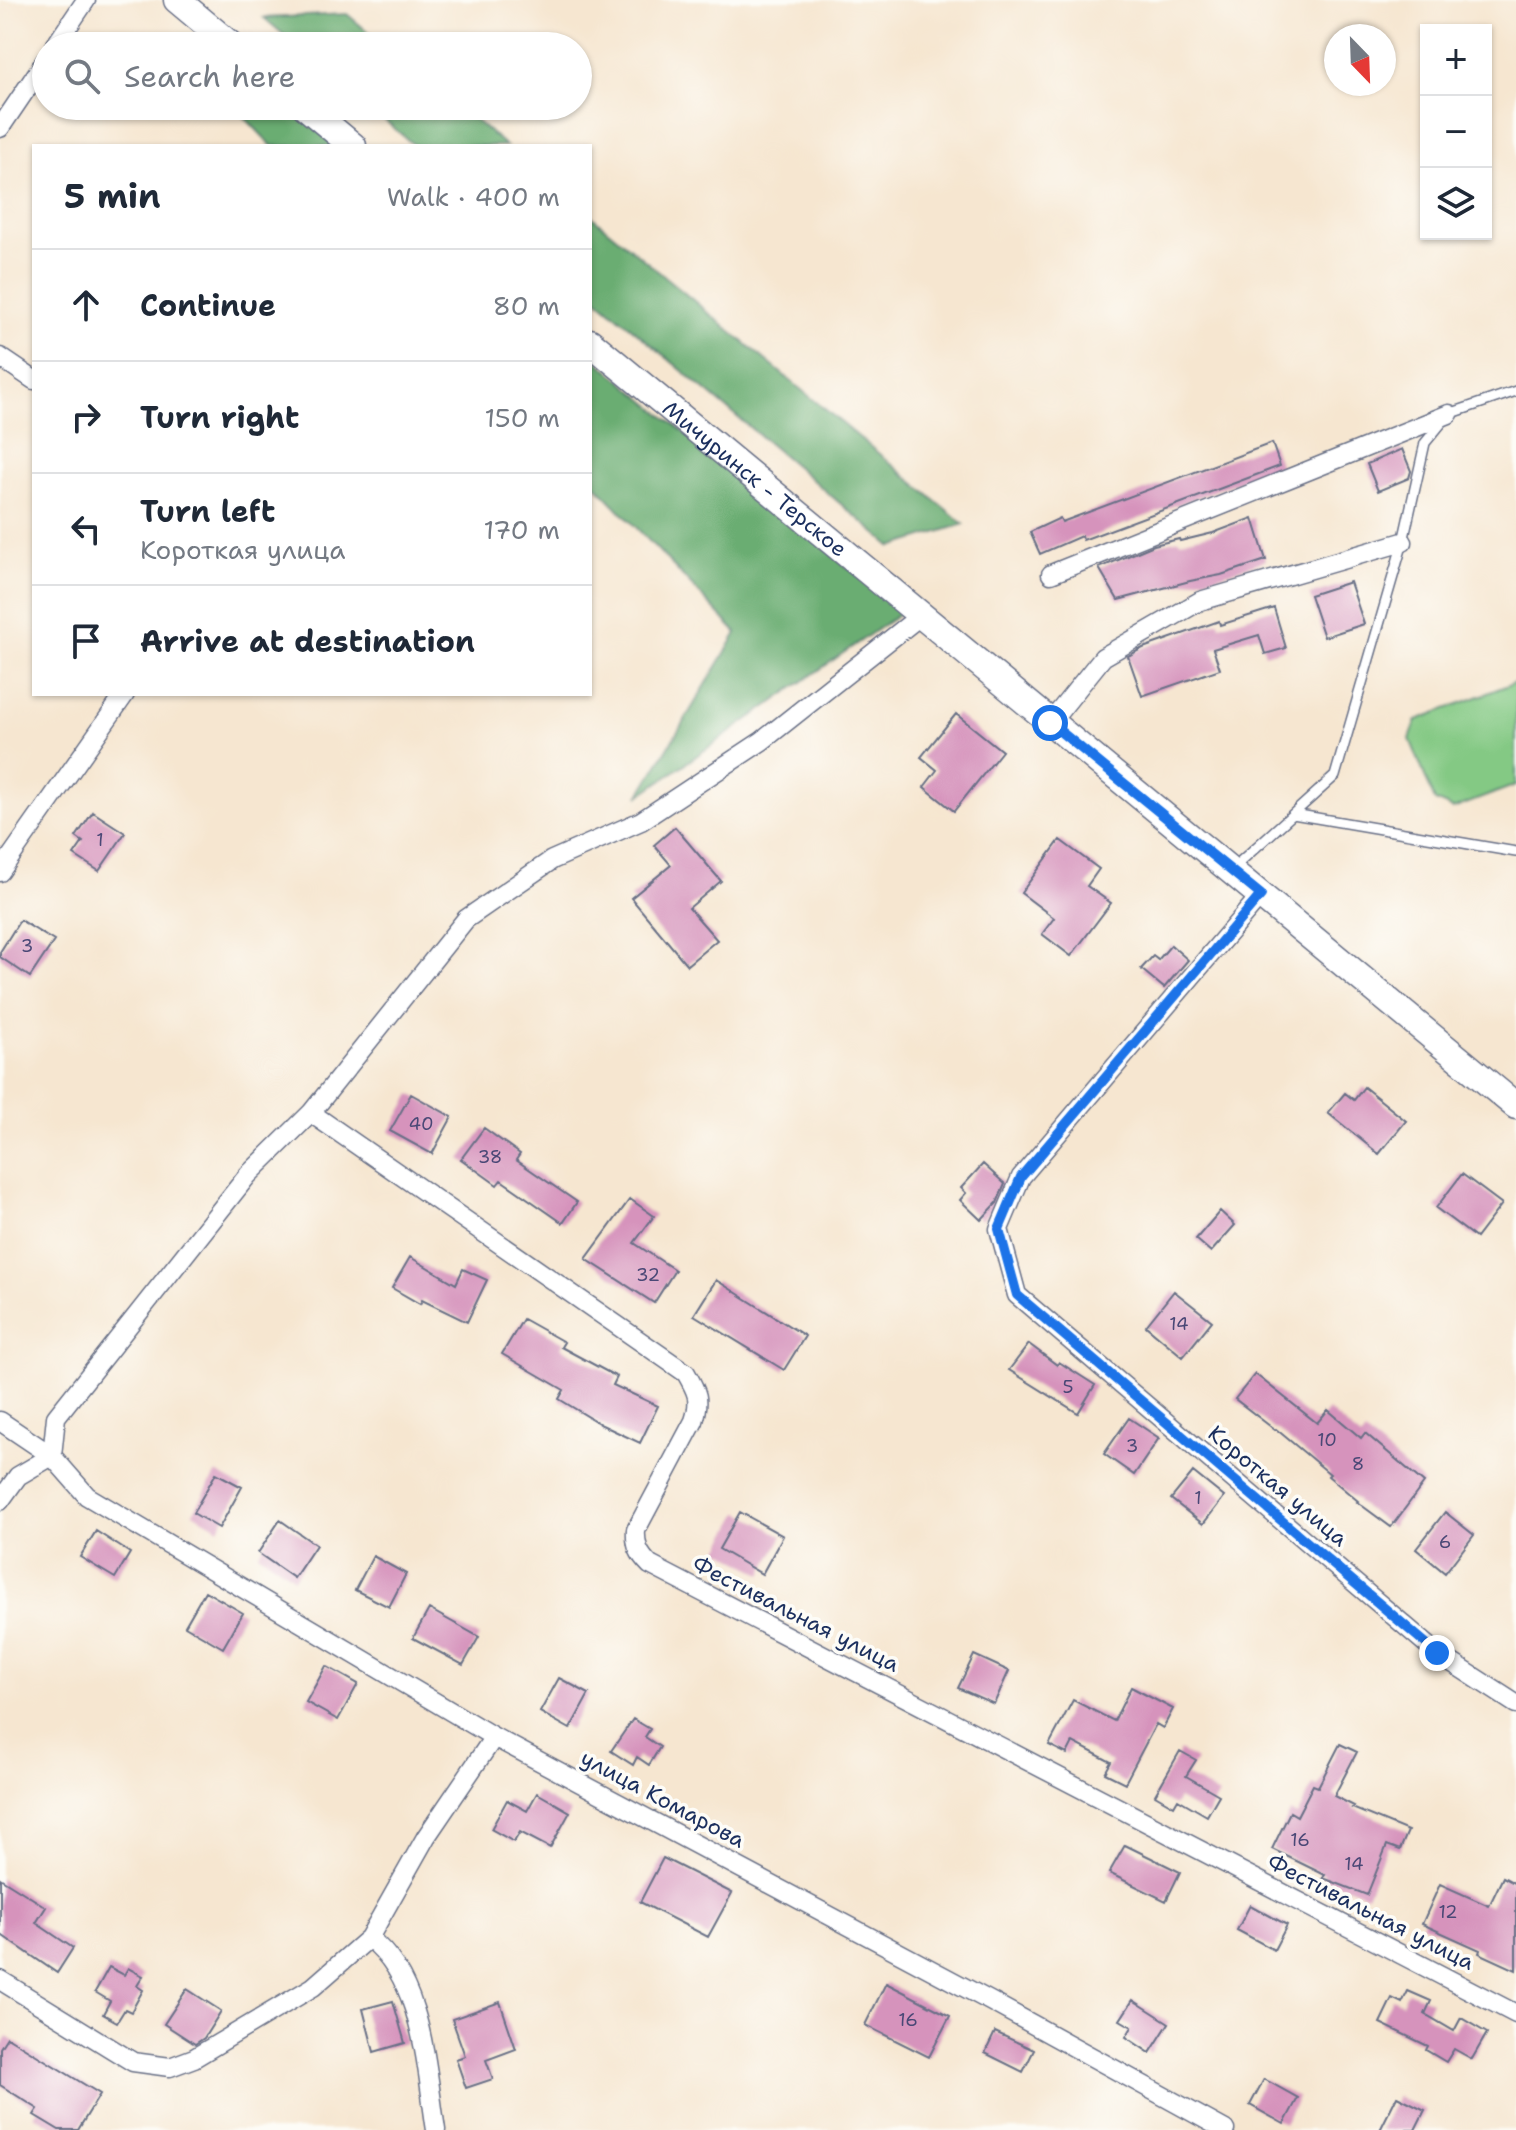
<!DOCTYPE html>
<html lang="en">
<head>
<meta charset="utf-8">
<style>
  body { margin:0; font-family:"Shantell Sans",sans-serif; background:#f6f6f7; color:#1f2937 }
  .controls { position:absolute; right:24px; top:24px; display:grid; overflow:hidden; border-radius:0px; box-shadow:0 2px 6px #0004 }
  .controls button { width:72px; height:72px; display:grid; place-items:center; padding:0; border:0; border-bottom:2px solid #e0e1e3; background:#fff; color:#1f2937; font:40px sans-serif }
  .compass { position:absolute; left:1324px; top:24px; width:72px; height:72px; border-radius:50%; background:#fff; box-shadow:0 2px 6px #0004; rotate:157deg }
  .stop { position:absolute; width:24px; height:24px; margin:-18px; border:6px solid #1a73e8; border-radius:50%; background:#fff }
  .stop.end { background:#1a73e8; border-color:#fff; box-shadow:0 2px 8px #0008 }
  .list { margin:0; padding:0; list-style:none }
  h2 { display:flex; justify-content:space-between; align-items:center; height:104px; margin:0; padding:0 32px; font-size:34px }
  h2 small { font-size:26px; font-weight:400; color:#747a83 }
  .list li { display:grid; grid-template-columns:52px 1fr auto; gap:24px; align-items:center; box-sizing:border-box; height:112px; padding:0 32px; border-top:2px solid #e0e1e3 }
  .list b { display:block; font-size:30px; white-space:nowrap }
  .list p { margin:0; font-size:26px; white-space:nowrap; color:#747a83 }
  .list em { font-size:26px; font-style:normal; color:#747a83 }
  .icon { flex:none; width:44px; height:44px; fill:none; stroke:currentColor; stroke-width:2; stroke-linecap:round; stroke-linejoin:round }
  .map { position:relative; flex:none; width:1516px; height:2130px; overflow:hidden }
  .search { position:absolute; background:#fff; box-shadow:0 2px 6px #0004; left:32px; top:32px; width:560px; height:88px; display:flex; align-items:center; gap:20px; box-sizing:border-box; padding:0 28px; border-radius:44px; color:#747a83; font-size:30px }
  .panel { position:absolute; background:#fff; box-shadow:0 2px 6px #0004; left:32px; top:144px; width:560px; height:552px; border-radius:0px }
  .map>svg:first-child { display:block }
  .green { fill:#84c984; stroke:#507c71; stroke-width:2 }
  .forest { fill:#6bad72; stroke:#436e68; stroke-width:2 }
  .building { fill:#d693bc }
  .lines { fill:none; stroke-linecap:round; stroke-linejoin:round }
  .lane-casing { stroke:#686f86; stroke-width:12 }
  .street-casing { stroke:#686f86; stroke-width:21 }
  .secondary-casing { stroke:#686f86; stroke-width:29 }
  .lane { stroke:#fff; stroke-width:9 }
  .street { stroke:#fff; stroke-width:18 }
  .secondary { stroke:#fff; stroke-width:26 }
  .route { stroke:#1a73e8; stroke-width:10 }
  .labels { text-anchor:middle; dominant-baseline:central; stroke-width:7; stroke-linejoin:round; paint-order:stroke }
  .number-label { font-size:18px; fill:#4a4876 }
  .street-label { font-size:22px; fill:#1b2f5e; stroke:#fdfcf7 }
</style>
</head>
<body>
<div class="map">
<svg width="1516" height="2130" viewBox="0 0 1516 2130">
  <rect width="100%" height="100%" fill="#fdfcf7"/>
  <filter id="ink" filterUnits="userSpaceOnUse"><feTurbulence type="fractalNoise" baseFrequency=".0125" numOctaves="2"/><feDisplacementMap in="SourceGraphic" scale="16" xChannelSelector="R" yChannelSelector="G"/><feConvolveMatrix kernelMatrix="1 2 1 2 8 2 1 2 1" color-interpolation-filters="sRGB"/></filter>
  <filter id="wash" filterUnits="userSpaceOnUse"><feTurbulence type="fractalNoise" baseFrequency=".006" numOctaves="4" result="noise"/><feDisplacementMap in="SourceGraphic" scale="32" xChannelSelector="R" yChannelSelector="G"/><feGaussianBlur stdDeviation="1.8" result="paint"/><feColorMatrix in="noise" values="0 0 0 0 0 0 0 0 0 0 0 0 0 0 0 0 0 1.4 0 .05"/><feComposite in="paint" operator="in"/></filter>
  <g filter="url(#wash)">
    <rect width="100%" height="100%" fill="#f6e6d0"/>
    <!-- green -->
    <path class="green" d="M 1516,682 L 1516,785 L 1453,809 L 1435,801 L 1410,739 L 1417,720 Z"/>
    <!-- forest -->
    <path class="forest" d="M 347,14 L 385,46 L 297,46 L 264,18 Z
      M 234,106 L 282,106 L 295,112 L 336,146 L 272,146 Z
      M 368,106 L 458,106 L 506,146 L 415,146 Z
      M 590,215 L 964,524 L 892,547 L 590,293 Z
      M 590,355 L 902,612 L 639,796 L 737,633 L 590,479 Z"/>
    <g id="blocks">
      <!-- building -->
      <path class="building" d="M 1272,443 L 1280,466 L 1083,540 L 1081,536 L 1040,554 L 1030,532 L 1060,518 L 1062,522 Z
        M 1402,449 L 1411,471 L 1409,478 L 1378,491 L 1367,464 Z
        M 1253,518 L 1266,560 L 1221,575 L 1190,581 L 1118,600 L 1099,568 L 1154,545 L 1179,539 L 1180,541 L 1213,533 Z
        M 1350,582 L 1364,624 L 1324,637 L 1310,595 Z
        M 1274,608 L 1286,648 L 1265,654 L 1259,635 L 1213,649 L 1220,669 L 1142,696 L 1128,656 L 1143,648 L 1219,621 L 1220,625 Z
        M 956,714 L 1002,751 L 954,811 L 924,787 L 937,770 L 921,757 Z
        M 93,812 L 125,833 L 99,871 L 74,855 L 83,842 L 76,837 Z
        M 675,827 L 721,881 L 689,908 L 717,940 L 687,965 L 631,898 L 671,865 L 654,845 Z
        M 1060,840 L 1099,869 L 1087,886 L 1111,903 L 1071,956 L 1042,934 L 1054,918 L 1021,893 Z
        M 20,920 L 54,941 L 30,977 L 0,957 L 0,952 Z
        M 1171,945 L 1188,960 L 1164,988 L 1141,969 L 1153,956 L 1158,960 Z
        M 1364,1087 L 1406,1121 L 1379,1154 L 1328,1113 L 1345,1093 L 1354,1100 Z
        M 411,1094 L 452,1117 L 432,1154 L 390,1131 Z
        M 484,1128 L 520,1154 L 516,1160 L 577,1202 L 563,1223 L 501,1180 L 497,1185 L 461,1159 Z
        M 983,1164 L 1005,1184 L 997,1203 L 981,1220 L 960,1200 L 966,1193 L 961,1188 Z
        M 1462,1174 L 1502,1204 L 1476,1238 L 1436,1208 Z
        M 630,1199 L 654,1216 L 634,1243 L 675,1270 L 654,1303 L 586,1259 Z
        M 1220,1211 L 1235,1225 L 1211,1252 L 1196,1239 Z
        M 410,1257 L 456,1284 L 463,1269 L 487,1280 L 467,1322 L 422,1300 L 420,1304 L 392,1288 Z
        M 716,1280 L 805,1336 L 784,1370 L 694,1315 Z
        M 1174,1291 L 1212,1321 L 1183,1357 L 1146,1326 Z
        M 523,1319 L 564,1342 L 561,1347 L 617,1377 L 613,1385 L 658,1406 L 640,1443 L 602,1425 L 559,1399 L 564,1390 L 502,1354 Z
        M 1029,1344 L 1057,1365 L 1059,1362 L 1095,1385 L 1078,1413 L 1009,1370 Z
        M 1255,1374 L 1317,1423 L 1328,1410 L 1361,1438 L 1365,1433 L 1424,1483 L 1391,1527 L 1357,1502 L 1358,1501 L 1328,1476 L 1330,1474 L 1276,1429 L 1275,1430 L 1235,1399 Z
        M 1129,1418 L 1159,1438 L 1134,1475 L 1104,1454 Z
        M 1193,1472 L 1224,1497 L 1203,1524 L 1171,1499 Z
        M 216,1473 L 242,1487 L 219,1528 L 193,1513 Z
        M 740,1512 L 783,1536 L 762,1574 L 719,1549 Z
        M 1445,1512 L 1474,1535 L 1445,1573 L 1416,1549 Z
        M 280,1520 L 316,1545 L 294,1578 L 258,1553 Z
        M 96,1531 L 130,1553 L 115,1578 L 80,1557 Z
        M 373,1556 L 406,1574 L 389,1607 L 355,1590 Z
        M 205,1591 L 243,1613 L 223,1648 L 185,1626 Z
        M 429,1609 L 479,1637 L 463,1665 L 413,1638 Z
        M 974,1655 L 1009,1671 L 994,1704 L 958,1688 Z
        M 326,1666 L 358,1684 L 338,1720 L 306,1702 Z
        M 559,1678 L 589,1694 L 570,1729 L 540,1712 Z
        M 1131,1687 L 1173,1709 L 1163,1728 L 1156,1724 L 1125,1783 L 1105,1773 L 1111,1762 L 1073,1742 L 1067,1754 L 1049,1745 L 1073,1700 L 1114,1721 Z
        M 633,1719 L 650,1729 L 645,1737 L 660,1747 L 649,1765 L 637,1757 L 633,1765 L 611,1751 Z
        M 1340,1744 L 1357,1752 L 1334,1796 L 1354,1806 L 1352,1808 L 1408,1831 L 1400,1850 L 1387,1845 L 1367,1895 L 1323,1878 L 1325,1875 L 1272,1849 L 1290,1812 L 1297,1816 L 1313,1785 L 1318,1787 Z
        M 1180,1751 L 1196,1760 L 1186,1776 L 1219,1795 L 1207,1816 L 1178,1799 L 1174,1806 L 1155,1795 Z
        M 537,1793 L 570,1812 L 550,1848 L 520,1832 L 514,1842 L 491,1829 L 507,1800 L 527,1811 Z
        M 1125,1845 L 1180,1872 L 1166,1901 L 1109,1873 Z
        M 663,1858 L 732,1893 L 708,1937 L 640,1902 Z
        M 1503,1877 L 1516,1884 L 1516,1970 L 1479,1953 L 1480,1950 L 1422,1924 L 1440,1884 L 1489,1906 Z
        M 0,1878 L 46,1907 L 36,1923 L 73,1948 L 57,1973 L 0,1934 Z
        M 1250,1905 L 1287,1925 L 1274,1950 L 1237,1930 Z
        M 109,1967 L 124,1975 L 128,1968 L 143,1976 L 137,1986 L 143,1990 L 131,2012 L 125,2009 L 117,2022 L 103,2014 L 110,2001 L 95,1992 Z
        M 886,1983 L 950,2016 L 929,2057 L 865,2025 Z
        M 187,1989 L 221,2011 L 204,2038 L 195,2044 L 164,2024 Z
        M 1408,1991 L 1431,2001 L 1425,2014 L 1454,2031 L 1461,2018 L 1487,2033 L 1472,2059 L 1454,2049 L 1446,2062 L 1426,2050 L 1428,2046 L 1380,2023 L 1392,1998 L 1402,2003 Z
        M 1133,2000 L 1169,2023 L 1150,2053 L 1126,2037 L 1132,2027 L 1120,2020 Z
        M 393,2001 L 405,2043 L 374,2052 L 363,2009 Z
        M 500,2002 L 516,2049 L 486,2060 L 493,2079 L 466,2088 L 456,2059 L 465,2056 L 452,2019 Z
        M 995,2032 L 1034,2050 L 1023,2072 L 985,2053 Z
        M 7,2037 L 100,2094 L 78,2130 L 59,2130 L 34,2115 L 38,2109 L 0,2085 L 0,2048 Z
        M 1264,2079 L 1298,2098 L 1284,2124 L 1250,2105 Z
        M 1397,2096 L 1425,2110 L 1415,2130 L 1380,2130 Z"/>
    </g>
  </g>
  <g filter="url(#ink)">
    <use href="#blocks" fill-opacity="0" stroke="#686f86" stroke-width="2"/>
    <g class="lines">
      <!-- lane casing -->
      <g class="lane-casing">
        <path id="lane" d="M 1293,814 L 1516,852
          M 1232,869 L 1335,776 L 1403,542 L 1425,443 L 1449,414 L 1516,391"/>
      </g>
      <!-- street casing -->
      <g class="street-casing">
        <path id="street" d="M 55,46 L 86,0
          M 0,128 L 46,60
          M 0,357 L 34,380
          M 1051,574 L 1449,414
          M 920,616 L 762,741 L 641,821 L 552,860 L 466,919 L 311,1113 L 248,1175 L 56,1417 L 52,1456 L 87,1496 L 494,1737 L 990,2001 L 1225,2130
          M 1050,723 L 1103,657 L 1200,601 L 1403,542
          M 0,872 L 125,694
          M 1261,895 L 1021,1177 L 999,1229 L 1017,1295 L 1437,1653 L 1516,1704
          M 311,1113 L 686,1373 C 697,1392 701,1399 694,1421 L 636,1530 C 635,1546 639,1554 650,1565 L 1516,2014
          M 0,1421 L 52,1456 L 18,1476 L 0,1501
          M 369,1938 C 423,1979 426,2068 436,2130
          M 0,1980 L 133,2062 L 170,2067 L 194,2058 L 313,1987 L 369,1938 L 426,1837 L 494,1737"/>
      </g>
      <!-- secondary casing -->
      <g class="secondary-casing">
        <g id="secondary">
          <path d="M 177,0 L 232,46"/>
          <path d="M 305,106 L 353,146"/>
          <path id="s1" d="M 590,342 L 1516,1106"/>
        </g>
      </g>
      <!-- lane -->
      <use href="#lane" class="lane"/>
      <!-- street -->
      <use href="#street" class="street"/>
      <!-- secondary -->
      <use href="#secondary" class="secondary"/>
    </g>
  </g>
  <g class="lines" filter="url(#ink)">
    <!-- route -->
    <path class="route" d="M 1050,723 L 1261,895 L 1021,1177 L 999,1229 L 1017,1295 L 1437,1653"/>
  </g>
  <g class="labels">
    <!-- number labels -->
    <g class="number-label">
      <text x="100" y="840">1</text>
      <text x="27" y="946">3</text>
      <text x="421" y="1124">40</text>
      <text x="490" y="1157">38</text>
      <text x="648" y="1275">32</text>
      <text x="1179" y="1324">14</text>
      <text x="1068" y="1387">5</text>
      <text x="1327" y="1440">10</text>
      <text x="1132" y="1446">3</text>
      <text x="1358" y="1464">8</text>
      <text x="1198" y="1498">1</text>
      <text x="1445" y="1542">6</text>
      <text x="1300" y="1840">16</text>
      <text x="1354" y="1864">14</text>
      <text x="1448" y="1912">12</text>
      <text x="908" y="2020">16</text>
    </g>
    <!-- street labels -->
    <g class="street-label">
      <text stroke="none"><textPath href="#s1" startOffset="214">Мичуринск - Терское</textPath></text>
      <text transform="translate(1278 1486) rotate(40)">Короткая улица</text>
      <text transform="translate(796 1614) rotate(27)">Фестивальная улица</text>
      <text transform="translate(663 1799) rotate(28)">улица Комарова</text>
      <text transform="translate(1371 1912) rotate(27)">Фестивальная улица</text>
    </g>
  </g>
</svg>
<div class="controls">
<button>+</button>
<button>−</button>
<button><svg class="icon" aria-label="layers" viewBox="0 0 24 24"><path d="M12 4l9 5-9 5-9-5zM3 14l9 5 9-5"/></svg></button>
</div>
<svg class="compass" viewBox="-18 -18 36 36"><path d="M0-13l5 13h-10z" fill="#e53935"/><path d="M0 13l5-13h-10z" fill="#747a83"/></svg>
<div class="stop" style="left:1050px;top:723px"></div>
<div class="stop end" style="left:1437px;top:1653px"></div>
<div class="search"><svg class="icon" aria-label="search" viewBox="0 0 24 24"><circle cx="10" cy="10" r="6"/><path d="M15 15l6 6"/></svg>Search here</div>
<section class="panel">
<h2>5 min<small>Walk · 400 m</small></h2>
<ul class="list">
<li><svg class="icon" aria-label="ahead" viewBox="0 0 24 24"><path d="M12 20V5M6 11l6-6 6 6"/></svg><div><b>Continue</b></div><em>80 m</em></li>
<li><svg class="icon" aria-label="right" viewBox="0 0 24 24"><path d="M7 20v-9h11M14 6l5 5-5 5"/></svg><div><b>Turn right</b></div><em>150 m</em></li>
<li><svg class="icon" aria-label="left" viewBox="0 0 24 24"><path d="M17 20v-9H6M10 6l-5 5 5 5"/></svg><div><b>Turn left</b><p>Короткая улица</p></div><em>170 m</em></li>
<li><svg class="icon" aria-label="arrive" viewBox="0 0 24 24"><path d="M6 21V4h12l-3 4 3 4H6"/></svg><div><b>Arrive at destination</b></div></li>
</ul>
</section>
</div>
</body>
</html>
